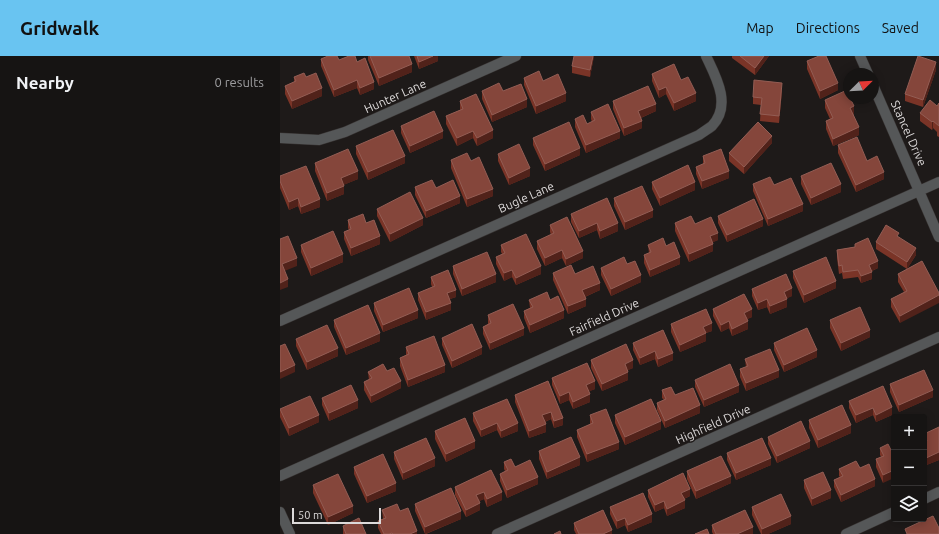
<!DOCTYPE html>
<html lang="en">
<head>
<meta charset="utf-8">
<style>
  body { margin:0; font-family:Ubuntu,sans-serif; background:#232121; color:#f1f3f6 }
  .controls { position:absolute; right:12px; bottom:12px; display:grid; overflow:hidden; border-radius:4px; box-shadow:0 2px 10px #0003 }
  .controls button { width:36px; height:36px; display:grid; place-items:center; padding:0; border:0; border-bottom:1px solid #353333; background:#161413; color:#f1f3f6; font:20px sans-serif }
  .compass { position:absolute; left:563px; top:12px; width:36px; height:36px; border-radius:50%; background:#161413; box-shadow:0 2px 10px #0003; rotate:66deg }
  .scale { position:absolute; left:12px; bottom:10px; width:89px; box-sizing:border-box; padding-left:4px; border:2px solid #dddada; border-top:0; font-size:11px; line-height:14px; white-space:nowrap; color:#dddada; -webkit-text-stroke:3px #1e1a19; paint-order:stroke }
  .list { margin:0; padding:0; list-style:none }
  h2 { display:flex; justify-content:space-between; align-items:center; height:52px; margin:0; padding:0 16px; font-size:17px }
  h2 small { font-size:13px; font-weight:400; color:#9e9ea0 }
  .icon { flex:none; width:22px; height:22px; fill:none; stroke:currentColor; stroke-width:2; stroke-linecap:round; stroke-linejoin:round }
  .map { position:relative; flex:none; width:659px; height:478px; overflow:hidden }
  header { display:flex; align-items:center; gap:24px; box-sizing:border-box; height:56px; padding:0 20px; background:#69c4f1; color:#111 }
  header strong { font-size:19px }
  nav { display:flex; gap:22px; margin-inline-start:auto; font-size:14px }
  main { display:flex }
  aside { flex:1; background:#161413 }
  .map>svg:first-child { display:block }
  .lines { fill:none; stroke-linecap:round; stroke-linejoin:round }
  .minor-casing { stroke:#393534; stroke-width:11 }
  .tertiary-casing { stroke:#393534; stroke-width:11 }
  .minor { stroke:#555758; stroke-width:10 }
  .tertiary { stroke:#555758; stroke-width:10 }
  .wall { fill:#7a3427 }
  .shaded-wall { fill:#51221a }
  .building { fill:#85463b; stroke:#935d54 }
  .labels { text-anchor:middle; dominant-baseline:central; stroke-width:3; stroke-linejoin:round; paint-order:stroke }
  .street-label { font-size:12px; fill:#dddada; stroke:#1e1a19 }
</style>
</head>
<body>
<header>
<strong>Gridwalk</strong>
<nav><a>Map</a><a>Directions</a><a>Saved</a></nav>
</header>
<main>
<aside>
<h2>Nearby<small>0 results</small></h2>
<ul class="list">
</ul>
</aside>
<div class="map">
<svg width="659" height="478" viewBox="0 0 659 478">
  <rect width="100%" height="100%" fill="#1e1a19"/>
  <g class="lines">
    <!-- minor casing -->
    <g class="minor-casing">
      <path id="minor" d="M 580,0 L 588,18
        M 593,29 L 659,181
        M 0,82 L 39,84 L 65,76 L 236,0
        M 0,265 L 419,79 C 423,76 428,73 432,70 C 452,49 436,21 426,0
        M 0,420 L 659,126
        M 644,443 L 659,436
        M 217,478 L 659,281
        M 566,478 L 614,456"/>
    </g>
    <!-- tertiary casing -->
    <g class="tertiary-casing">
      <path id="tertiary" d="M 0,456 L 10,478"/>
    </g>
    <!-- minor -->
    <use href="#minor" class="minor"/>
    <!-- tertiary -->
    <use href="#tertiary" class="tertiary"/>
  </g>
  <!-- wall -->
  <path class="wall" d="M 88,0 L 129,0 L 132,16 L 99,30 L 88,4 Z
    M 134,0 L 158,0 L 158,5 L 139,13 Z
    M 314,0 L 310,21 L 292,17 L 292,10 Z
    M 452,0 L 489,0 L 475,19 L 452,2 Z
    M 41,3 L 77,6 L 94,33 L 80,39 L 77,32 L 54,41 L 41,10 Z
    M 527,5 L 558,34 L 540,43 L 527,13 Z
    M 656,14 L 643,51 L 625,45 L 625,38 Z
    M 372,18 L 401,24 L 416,45 L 394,55 L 386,38 L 379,42 L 372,25 Z
    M 14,21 L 42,40 L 12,53 L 5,38 L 5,30 L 14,26 Z
    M 244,22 L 263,25 L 286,45 L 256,58 L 244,29 Z
    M 202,35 L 223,35 L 247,51 L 212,66 L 202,43 Z
    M 502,35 L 499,67 L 480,65 L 481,49 L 473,48 L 473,41 Z
    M 545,44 L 574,58 L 573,59 L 579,79 L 553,90 L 546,73 L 546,65 L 550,63 L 545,52 Z
    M 180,45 L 213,82 L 197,90 L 193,82 L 177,90 L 166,68 L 166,60 L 180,54 Z
    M 333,45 L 376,55 L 361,62 L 362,72 L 344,80 L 333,53 Z
    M 659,47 L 659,81 L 657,80 L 657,76 L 653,72 L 652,74 L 640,65 L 640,57 L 657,50 Z
    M 311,56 L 340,82 L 306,97 L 295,71 L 295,63 L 307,68 L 312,66 L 311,63 Z
    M 121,70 L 163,82 L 130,97 L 121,77 Z
    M 253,82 L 300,99 L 265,115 L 253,89 Z
    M 492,87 L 464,118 L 449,105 L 449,97 Z
    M 558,89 L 587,105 L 604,123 L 576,136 L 558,97 Z
    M 76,90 L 125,107 L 88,124 L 76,98 Z
    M 218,98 L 250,120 L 229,129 L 218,105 Z
    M 423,100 L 449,122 L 422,133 L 416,118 L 416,111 L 423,108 Z
    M 171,104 L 191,105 L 213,140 L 187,151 L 171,112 Z
    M 35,107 L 78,123 L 63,129 L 64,138 L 47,145 L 35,115 Z
    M 0,120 L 40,151 L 21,158 L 18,150 L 9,154 L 0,132 Z
    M 521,120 L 561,136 L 531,149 L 521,128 Z
    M 372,126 L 415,134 L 380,150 L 372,133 Z
    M 473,128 L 523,155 L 488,170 L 473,135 Z
    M 135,131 L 180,147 L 146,162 L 135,139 Z
    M 334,142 L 373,161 L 345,174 L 334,150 Z
    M 97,153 L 143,169 L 110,186 L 97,160 Z
    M 291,158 L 338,175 L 320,183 L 317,174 L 299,182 L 291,166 Z
    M 438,160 L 483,170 L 447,186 L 438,167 Z
    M 68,164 L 86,167 L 100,188 L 71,200 L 64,183 L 64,176 L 69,174 L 68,172 Z
    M 395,167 L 415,168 L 438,184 L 432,186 L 433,195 L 409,206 L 395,175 Z
    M 270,169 L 303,202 L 286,210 L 282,202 L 265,210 L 257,193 L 257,185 L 271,179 L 270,176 Z
    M 596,186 L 636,199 L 627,213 L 596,193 Z
    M 575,188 L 598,212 L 592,215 L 592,223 L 581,227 L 578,221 L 563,223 L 562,217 L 559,218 L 557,202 L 557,194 L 575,191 Z
    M 21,189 L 63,206 L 31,220 L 21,196 Z
    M 221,189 L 261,218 L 236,229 L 232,221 L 224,225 L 216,208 L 216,201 L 222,198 L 221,196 Z
    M 368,189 L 386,190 L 400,208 L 370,221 L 364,207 L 364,199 L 369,197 Z
    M 642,205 L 620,267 L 611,251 L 611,243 L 624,236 L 618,226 L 618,218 Z
    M 173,210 L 216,226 L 182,240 L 173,218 Z
    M 321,212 L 361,226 L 331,240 L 321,219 Z
    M 513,215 L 556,232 L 524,247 L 513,222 Z
    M 273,217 L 295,218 L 320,234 L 305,241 L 306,250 L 288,258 L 273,224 Z
    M 151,221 L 176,241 L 170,243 L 171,254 L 146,264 L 138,244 L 138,237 L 152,231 L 151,228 Z
    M 472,233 L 512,240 L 506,242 L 507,251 L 490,258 L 487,251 L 478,254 L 472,240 Z
    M 249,244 L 270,244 L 284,262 L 250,277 L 244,262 L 244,255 L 250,252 Z
    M 94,247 L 138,262 L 103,276 L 94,255 Z
    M 433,253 L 472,261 L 467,263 L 468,273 L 452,280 L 449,272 L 441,276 L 433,260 Z
    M 208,259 L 244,279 L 210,294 L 203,278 L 203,271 L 208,268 Z
    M 54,264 L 100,285 L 66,299 L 54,271 Z
    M 550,264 L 590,281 L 561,295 L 550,272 Z
    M 391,268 L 432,275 L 426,277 L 426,285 L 400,296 L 391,276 Z
    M 162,282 L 202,298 L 172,312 L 162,289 Z
    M 16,283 L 58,300 L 27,314 L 16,290 Z
    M 353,287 L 393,304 L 378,311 L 375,303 L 360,309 L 353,294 Z
    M 494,287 L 537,301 L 504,316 L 494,294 Z
    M 126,291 L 165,316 L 128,331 L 120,310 L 120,302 L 126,299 Z
    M 465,303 L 499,321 L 466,335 L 460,321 L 460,313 L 466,311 Z
    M 311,304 L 353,312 L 347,314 L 348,324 L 322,335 L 311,312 Z
    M 107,315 L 121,332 L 91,347 L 84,334 L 84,326 L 89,324 L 88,316 Z
    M 272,322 L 315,333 L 309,335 L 310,346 L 293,353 L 289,344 L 280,348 L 272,329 Z
    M 415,324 L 459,336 L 424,351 L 415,331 Z
    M 268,325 L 283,369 L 274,372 L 271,363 L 265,366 L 266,376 L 249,382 L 235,346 L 235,339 Z
    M 610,328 L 653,341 L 619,356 L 610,336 Z
    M 382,334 L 420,357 L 385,372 L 377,354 L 377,347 L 384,344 L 382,342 Z
    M 42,342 L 78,352 L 49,365 L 42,349 Z
    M 569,345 L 612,359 L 596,366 L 593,359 L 576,367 L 569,352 Z
    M 0,353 L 39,366 L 9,380 L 0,361 Z
    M 193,357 L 238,375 L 221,382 L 217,374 L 201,381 L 193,365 Z
    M 310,359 L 339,393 L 307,406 L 297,381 L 297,374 L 310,369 Z
    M 335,359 L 381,373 L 345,389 L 335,367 Z
    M 529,364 L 571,377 L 538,392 L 529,372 Z
    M 659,371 L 659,404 L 644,410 L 644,378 Z
    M 155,375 L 195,392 L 166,406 L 155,383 Z
    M 488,381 L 530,392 L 497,407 L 488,388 Z
    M 600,392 L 612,396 L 603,427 L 596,411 L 596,403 L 601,401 L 600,399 Z
    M 259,395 L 300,409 L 267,423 L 259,403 Z
    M 114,396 L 155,410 L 123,424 L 114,403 Z
    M 447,397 L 491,409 L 456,424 L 447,404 Z
    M 224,406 L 258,428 L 227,442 L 220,425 L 220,418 L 225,415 L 224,413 Z
    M 74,411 L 116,435 L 87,447 L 74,418 Z
    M 580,412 L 595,430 L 561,446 L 554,431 L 554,424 L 560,421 L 559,420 L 559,413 Z
    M 211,414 L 222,444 L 207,451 L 204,443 L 199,445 L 200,454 L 186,461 L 175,439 L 175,431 Z
    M 407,415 L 451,427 L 416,443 L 407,423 Z
    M 524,424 L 551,442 L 532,450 L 524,432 Z
    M 33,429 L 73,457 L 48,469 L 33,437 Z
    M 368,434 L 410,440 L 404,443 L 405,452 L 387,460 L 384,452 L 375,456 L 368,441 Z
    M 135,448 L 181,463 L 146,478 L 145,478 L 135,455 Z
    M 330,451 L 372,466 L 348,476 L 345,469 L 337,473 L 330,458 Z
    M 472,451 L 511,468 L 488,478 L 481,478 L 472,459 Z
    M 102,454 L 120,455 L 137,478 L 101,478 L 98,472 L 98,465 L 103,463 Z
    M 294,467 L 332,478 L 296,478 L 294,474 Z
    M 432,469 L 473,478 L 433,478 L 432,476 Z
    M 63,470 L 86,478 L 63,478 Z"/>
  <!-- shaded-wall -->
  <path class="shaded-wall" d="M 153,0 L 158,0 L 158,5 L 139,13 L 139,6 Z
    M 313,0 L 314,0 L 310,21 L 310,14 Z
    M 484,0 L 489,0 L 475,19 L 475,12 Z
    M 656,6 L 656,14 L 643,51 L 643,44 Z
    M 132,8 L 132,16 L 99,30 L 99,22 Z
    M 77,24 L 77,32 L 54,41 L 54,34 Z
    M 94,26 L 94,33 L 80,39 L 80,32 Z
    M 502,27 L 502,35 L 499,67 L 499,60 Z
    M 558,27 L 558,34 L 540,43 L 540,35 Z
    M 386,31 L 386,38 L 379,42 L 379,34 Z
    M 42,32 L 42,40 L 12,53 L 12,45 Z
    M 286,37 L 286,45 L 256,58 L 256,50 Z
    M 416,37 L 416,45 L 394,55 L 394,47 Z
    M 247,43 L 247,51 L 212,66 L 212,59 Z
    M 376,48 L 376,55 L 358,63 L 358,55 Z
    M 574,50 L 574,58 L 570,60 L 570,52 Z
    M 362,65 L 362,72 L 344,80 L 344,72 Z
    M 653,65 L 653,72 L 652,74 L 652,66 Z
    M 579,71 L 579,79 L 553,90 L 553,83 Z
    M 213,74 L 213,82 L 197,90 L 197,82 Z
    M 163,75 L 163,82 L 130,97 L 130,90 Z
    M 193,75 L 193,82 L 177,90 L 177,82 Z
    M 340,75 L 340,82 L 306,97 L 306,89 Z
    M 492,80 L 492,87 L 464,118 L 464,111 Z
    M 300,92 L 300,99 L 265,115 L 265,108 Z
    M 125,100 L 125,107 L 88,124 L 88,116 Z
    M 250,112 L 250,120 L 229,129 L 229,122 Z
    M 78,115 L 78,123 L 61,130 L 61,122 Z
    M 449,115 L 449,122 L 422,133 L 422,125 Z
    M 604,116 L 604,123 L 576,136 L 576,129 Z
    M 415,126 L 415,134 L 380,150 L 380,142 Z
    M 561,128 L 561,136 L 531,149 L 531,142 Z
    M 64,130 L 64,138 L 47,145 L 47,137 Z
    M 213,133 L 213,140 L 187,151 L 187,143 Z
    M 180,140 L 180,147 L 146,162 L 146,155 Z
    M 18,142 L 18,150 L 9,154 L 9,146 Z
    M 40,143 L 40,151 L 21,158 L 21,151 Z
    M 523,148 L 523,155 L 488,170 L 488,163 Z
    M 373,154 L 373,161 L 345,174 L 345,166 Z
    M 143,162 L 143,169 L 110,186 L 110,178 Z
    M 483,163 L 483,170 L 447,186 L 447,179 Z
    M 317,167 L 317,174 L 299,182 L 299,175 Z
    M 338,167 L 338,175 L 320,183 L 320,175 Z
    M 438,177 L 438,184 L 430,188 L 430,180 Z
    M 100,180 L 100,188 L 71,200 L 71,192 Z
    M 433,188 L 433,195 L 409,206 L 409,198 Z
    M 636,192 L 636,199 L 627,213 L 627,206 Z
    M 282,194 L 282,202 L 265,210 L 265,202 Z
    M 303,195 L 303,202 L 286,210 L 286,203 Z
    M 63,198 L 63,206 L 31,220 L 31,212 Z
    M 400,201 L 400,208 L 370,221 L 370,214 Z
    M 17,202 L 17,210 L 2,216 L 2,208 Z
    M 598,205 L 598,212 L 589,216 L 589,209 Z
    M 261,210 L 261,218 L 236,229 L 236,222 Z
    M 232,214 L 232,221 L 224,225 L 224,217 Z
    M 592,216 L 592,223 L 581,227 L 581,220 Z
    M 216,218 L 216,226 L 182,240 L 182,233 Z
    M 361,219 L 361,226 L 331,240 L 331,233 Z
    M 8,223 L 8,231 L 0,234 L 0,227 Z
    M 556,225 L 556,232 L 524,247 L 524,239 Z
    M 320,227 L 320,234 L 302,242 L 302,234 Z
    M 512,232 L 512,240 L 504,244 L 504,236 Z
    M 176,234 L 176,241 L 167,244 L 167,237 Z
    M 659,239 L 659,247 L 620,267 L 620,260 Z
    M 306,243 L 306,250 L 288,258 L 288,250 Z
    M 487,243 L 487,251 L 478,254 L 478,247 Z
    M 507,243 L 507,251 L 490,258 L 490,250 Z
    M 171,247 L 171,254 L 146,264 L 146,256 Z
    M 472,253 L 472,261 L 464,265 L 464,257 Z
    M 138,254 L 138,262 L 103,276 L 103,269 Z
    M 284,254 L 284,262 L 250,277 L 250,269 Z
    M 449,265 L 449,272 L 441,276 L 441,269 Z
    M 468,265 L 468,273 L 452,280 L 452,273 Z
    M 432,267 L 432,275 L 423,278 L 423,271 Z
    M 244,272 L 244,279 L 210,294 L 210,287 Z
    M 590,274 L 590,281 L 561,295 L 561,287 Z
    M 100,277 L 100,285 L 66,299 L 66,292 Z
    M 426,277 L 426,285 L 400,296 L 400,289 Z
    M 202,291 L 202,298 L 172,312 L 172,305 Z
    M 58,292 L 58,300 L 27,314 L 27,306 Z
    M 537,294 L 537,301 L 504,316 L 504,309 Z
    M 375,295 L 375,303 L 360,309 L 360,302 Z
    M 393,297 L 393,304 L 378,311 L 378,303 Z
    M 353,304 L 353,312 L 345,316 L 345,308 Z
    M 15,309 L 15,316 L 0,323 L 0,316 Z
    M 165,309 L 165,316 L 128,331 L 128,324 Z
    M 499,314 L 499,321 L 466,335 L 466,327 Z
    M 348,316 L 348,324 L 322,335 L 322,328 Z
    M 121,325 L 121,332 L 91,347 L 91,340 Z
    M 315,325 L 315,333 L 306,337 L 306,329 Z
    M 459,329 L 459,336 L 424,351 L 424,344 Z
    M 653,334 L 653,341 L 619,356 L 619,349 Z
    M 289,336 L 289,344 L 280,348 L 280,340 Z
    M 310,338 L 310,346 L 293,353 L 293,346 Z
    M 78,344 L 78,352 L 49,365 L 49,357 Z
    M 420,349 L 420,357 L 385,372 L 385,365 Z
    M 612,351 L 612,359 L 596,366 L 596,359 Z
    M 593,352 L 593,359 L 576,367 L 576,359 Z
    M 271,356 L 271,363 L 262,367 L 262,359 Z
    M 39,359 L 39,366 L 9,380 L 9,372 Z
    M 283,362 L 283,369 L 274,372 L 274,365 Z
    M 381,365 L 381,373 L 345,389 L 345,381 Z
    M 217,367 L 217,374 L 201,381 L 201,374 Z
    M 238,367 L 238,375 L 221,382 L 221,375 Z
    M 266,368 L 266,376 L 249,382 L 249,375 Z
    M 571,369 L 571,377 L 538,392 L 538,384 Z
    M 195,385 L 195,392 L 166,406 L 166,398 Z
    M 530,385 L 530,392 L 497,407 L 497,400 Z
    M 339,386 L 339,393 L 307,406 L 307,398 Z
    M 659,396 L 659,404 L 644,410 L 644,403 Z
    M 300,401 L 300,409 L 267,423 L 267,416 Z
    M 155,402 L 155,410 L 123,424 L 123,417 Z
    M 491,402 L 491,409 L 456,424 L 456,417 Z
    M 614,414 L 614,422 L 603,427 L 603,419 Z
    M 451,420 L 451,427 L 416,443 L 416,435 Z
    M 258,421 L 258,428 L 227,442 L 227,434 Z
    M 595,423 L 595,430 L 561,446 L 561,439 Z
    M 116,427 L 116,435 L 87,447 L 87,440 Z
    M 410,433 L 410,440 L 401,444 L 401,437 Z
    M 551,434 L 551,442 L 532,450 L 532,443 Z
    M 204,436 L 204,443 L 196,447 L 196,439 Z
    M 222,436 L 222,444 L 207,451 L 207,443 Z
    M 405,444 L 405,452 L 387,460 L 387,453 Z
    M 384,445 L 384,452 L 375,456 L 375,449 Z
    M 200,447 L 200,454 L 186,461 L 186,454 Z
    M 73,450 L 73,457 L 48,469 L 48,461 Z
    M 181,455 L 181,463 L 145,478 L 145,471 Z
    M 372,458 L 372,466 L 348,476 L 348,469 Z
    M 511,460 L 511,468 L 488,478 L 482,478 L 482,473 Z
    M 345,462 L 345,469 L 337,473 L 337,465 Z
    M 473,471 L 473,478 L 457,478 Z
    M 332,474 L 332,478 L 323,478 Z
    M 137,475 L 137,478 L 130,478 Z"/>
  <!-- building -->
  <path class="building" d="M 48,0 L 57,0 L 59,4 L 69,0 L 75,0 L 77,6 L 85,2 L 94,26 L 80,32 L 77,24 L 54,34 L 41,3 Z
    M 90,0 L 129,0 L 132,8 L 99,22 Z
    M 137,0 L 153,0 L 139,6 Z
    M 294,0 L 313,0 L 310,14 L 292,10 Z
    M 460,0 L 484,0 L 475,12 Z
    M 539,0 L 546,0 L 558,27 L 540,35 L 527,5 Z
    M 638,0 L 656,6 L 643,44 L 625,38 Z
    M 394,8 L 401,24 L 408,21 L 416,37 L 394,47 L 386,31 L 379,34 L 372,18 Z
    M 259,15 L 263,25 L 278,18 L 286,37 L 256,50 L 244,22 Z
    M 24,17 L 26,21 L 36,17 L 42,32 L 12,45 L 5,30 L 16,25 L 14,21 Z
    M 474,24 L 502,27 L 499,60 L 480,58 L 482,42 L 473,41 Z
    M 219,27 L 223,35 L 241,28 L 247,43 L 212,59 L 202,35 Z
    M 368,30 L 376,48 L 358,55 L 362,65 L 344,72 L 333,45 Z
    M 567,34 L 569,39 L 569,42 L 570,42 L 574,50 L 570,52 L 579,71 L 553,83 L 546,65 L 553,62 L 545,44 Z
    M 196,38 L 213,74 L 197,82 L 193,75 L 177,82 L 166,60 L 183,53 L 180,45 Z
    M 650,44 L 657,50 L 659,47 L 659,70 L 653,65 L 652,66 L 640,57 Z
    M 328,48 L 340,75 L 306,89 L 295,63 L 303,59 L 307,68 L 315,64 L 311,56 Z
    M 154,55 L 163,75 L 130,90 L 121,70 Z
    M 289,66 L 300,92 L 265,108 L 253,82 Z
    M 478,66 L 492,80 L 464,111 L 449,97 Z
    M 113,74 L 125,100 L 88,116 L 76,90 Z
    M 577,81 L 587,105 L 597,100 L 604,116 L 576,129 L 558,89 Z
    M 239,88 L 250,112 L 229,122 L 218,98 Z
    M 68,93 L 78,115 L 61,122 L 64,130 L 47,137 L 35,107 Z
    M 441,93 L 449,115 L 422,125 L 416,111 L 425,107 L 423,100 Z
    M 187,97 L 191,105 L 199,101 L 213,133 L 187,143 L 171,104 Z
    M 551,107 L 561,128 L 531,142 L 521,120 Z
    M 408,109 L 415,126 L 380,142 L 372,126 Z
    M 26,110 L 40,143 L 21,151 L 18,142 L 9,146 L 0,125 L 0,120 Z
    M 490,121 L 494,129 L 511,122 L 523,148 L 488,163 L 473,128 Z
    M 152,124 L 156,132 L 173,124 L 180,140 L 146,155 L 135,131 Z
    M 362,130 L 373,154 L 345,166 L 334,142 Z
    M 130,136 L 143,162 L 110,178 L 97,153 Z
    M 327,142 L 338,167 L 320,175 L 317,167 L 299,175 L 291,158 Z
    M 474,143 L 483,163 L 447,179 L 438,160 Z
    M 83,158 L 86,167 L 94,164 L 100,180 L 71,192 L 64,176 L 71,173 L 68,164 Z
    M 411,160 L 415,168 L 431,161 L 438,177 L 430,180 L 433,188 L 409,198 L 395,167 Z
    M 287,161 L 303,195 L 286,203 L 282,194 L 265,202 L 257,185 L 274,177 L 270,169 Z
    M 606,169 L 619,177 L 617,180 L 636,192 L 627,206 L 596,186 Z
    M 53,175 L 63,198 L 31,212 L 21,189 Z
    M 246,178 L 261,210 L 236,222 L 232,214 L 224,217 L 216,201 L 225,197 L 221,189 Z
    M 8,180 L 17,202 L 2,208 L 8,223 L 0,227 L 0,183 Z
    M 383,182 L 386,190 L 394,186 L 400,201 L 370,214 L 364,199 L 371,196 L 368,189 Z
    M 588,182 L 598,205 L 589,209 L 592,216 L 581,220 L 578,214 L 563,216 L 562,209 L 559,210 L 557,194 L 575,191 L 575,188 Z
    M 207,196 L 216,218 L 182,233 L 173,210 Z
    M 344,201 L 347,208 L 355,205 L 361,219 L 331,233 L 321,212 Z
    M 546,201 L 556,225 L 524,239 L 513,215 Z
    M 642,205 L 659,237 L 659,239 L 620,260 L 611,243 L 627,235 L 618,218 Z
    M 291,209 L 295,218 L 313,210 L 320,227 L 302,234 L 306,243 L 288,250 L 273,217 Z
    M 168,214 L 176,234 L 167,237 L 171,247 L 146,256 L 138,237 L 155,230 L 151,221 Z
    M 506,218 L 512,232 L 504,236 L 507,243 L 490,250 L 487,243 L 478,247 L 472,233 Z
    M 129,232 L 138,254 L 103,269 L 94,247 Z
    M 267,236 L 270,244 L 278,240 L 284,254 L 250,269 L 244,255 L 253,251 L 249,244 Z
    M 464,238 L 472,253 L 464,257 L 468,265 L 452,273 L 449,265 L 441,269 L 433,253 Z
    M 233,248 L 244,272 L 210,287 L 203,271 L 211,267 L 208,259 Z
    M 88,249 L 100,277 L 66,292 L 54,264 Z
    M 580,251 L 590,274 L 561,287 L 550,264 Z
    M 426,253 L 432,267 L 423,271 L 426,277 L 400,289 L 391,268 Z
    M 192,268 L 202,291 L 172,305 L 162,282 Z
    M 47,269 L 58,292 L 27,306 L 16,283 Z
    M 527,272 L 537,294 L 504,309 L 494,287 Z
    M 383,274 L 393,297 L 378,303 L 375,295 L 360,302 L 353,287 Z
    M 154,280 L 165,309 L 128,324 L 120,302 L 129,298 L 126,291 Z
    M 5,288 L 15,309 L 0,316 L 0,290 Z
    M 346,288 L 353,304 L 345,308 L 348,316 L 322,328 L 311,304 Z
    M 490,293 L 499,314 L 466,327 L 460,313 L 468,310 L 465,303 Z
    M 307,307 L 315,325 L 306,329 L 310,338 L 293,346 L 289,336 L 280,340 L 272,322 Z
    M 103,308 L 107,315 L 114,312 L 121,325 L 91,340 L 84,326 L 92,322 L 88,316 Z
    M 450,308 L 459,329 L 424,344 L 415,324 Z
    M 644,314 L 653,334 L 619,349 L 610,328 Z
    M 268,325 L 283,362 L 274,365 L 271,356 L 262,359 L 266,368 L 249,375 L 235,339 Z
    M 71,329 L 78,344 L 49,357 L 42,342 Z
    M 603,330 L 612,351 L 596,359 L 593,352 L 576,359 L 569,345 Z
    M 391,331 L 395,339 L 413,332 L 420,349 L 385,365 L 377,347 L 386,343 L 382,334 Z
    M 30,340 L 39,359 L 9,372 L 0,353 Z
    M 227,343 L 238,367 L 221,375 L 217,367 L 201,374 L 193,357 Z
    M 371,343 L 381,365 L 345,381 L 335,359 Z
    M 562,349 L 571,369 L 538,384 L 529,364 Z
    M 326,353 L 339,386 L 307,398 L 297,374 L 313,367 L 310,359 Z
    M 185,362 L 195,385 L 166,398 L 155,375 Z
    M 521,365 L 530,385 L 497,400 L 488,381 Z
    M 659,371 L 659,396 L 644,403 L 644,386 L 647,385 L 644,378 Z
    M 291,381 L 300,401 L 267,416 L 259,395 Z
    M 146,382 L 155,402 L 123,417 L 114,396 Z
    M 482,382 L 491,402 L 456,417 L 447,397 Z
    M 608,388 L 612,396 L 614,395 L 614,414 L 603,419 L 596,403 L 604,400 L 600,392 Z
    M 103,398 L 116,427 L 87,440 L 74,411 Z
    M 441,400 L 451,420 L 416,435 L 407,415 Z
    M 231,403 L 235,411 L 250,404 L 258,421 L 227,434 L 220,418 L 228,414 L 224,406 Z
    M 576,405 L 580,412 L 589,408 L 595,423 L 561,439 L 554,424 L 563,420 L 559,413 Z
    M 211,414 L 222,436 L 207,443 L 204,436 L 196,439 L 200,447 L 186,454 L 175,431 Z
    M 543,416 L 551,434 L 532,443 L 524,424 Z
    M 403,417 L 410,433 L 401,437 L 405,444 L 387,453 L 384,445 L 375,449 L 368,434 Z
    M 58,418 L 73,450 L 48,461 L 33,429 Z
    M 171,432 L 181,455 L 145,471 L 135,448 Z
    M 363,437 L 372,458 L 348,469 L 345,462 L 337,465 L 330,451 Z
    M 501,438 L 511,460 L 482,473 L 472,451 Z
    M 117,448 L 120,455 L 128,452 L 137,475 L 130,478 L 113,478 L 112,477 L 109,478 L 104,478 L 98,465 L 106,462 L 102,454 Z
    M 323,454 L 332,474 L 323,478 L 299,478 L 294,467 Z
    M 465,454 L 473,471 L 457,478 L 436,478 L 432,469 Z
    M 653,460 L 659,472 L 659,478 L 627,478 L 625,473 Z
    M 79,462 L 86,478 L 66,478 L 63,470 Z
    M 427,473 L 429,478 L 415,478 Z
    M 280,475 L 281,478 L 274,478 Z"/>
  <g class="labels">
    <!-- street labels -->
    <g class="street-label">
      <text transform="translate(115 40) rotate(-24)">Hunter Lane</text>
      <text transform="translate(629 77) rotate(66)">Stancel Drive</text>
      <text transform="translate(246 141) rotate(-24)">Bugle Lane</text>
      <text transform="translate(324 261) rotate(-24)">Fairfield Drive</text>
      <text transform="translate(433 368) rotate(-24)">Highfield Drive</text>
    </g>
  </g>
</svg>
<div class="controls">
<button>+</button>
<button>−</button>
<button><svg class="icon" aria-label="layers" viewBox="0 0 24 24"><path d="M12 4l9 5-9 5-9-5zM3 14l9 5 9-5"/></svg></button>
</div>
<svg class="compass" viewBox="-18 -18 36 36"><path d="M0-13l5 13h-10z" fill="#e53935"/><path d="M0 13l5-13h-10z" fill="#9e9ea0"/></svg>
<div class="scale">50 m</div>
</div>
</main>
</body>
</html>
